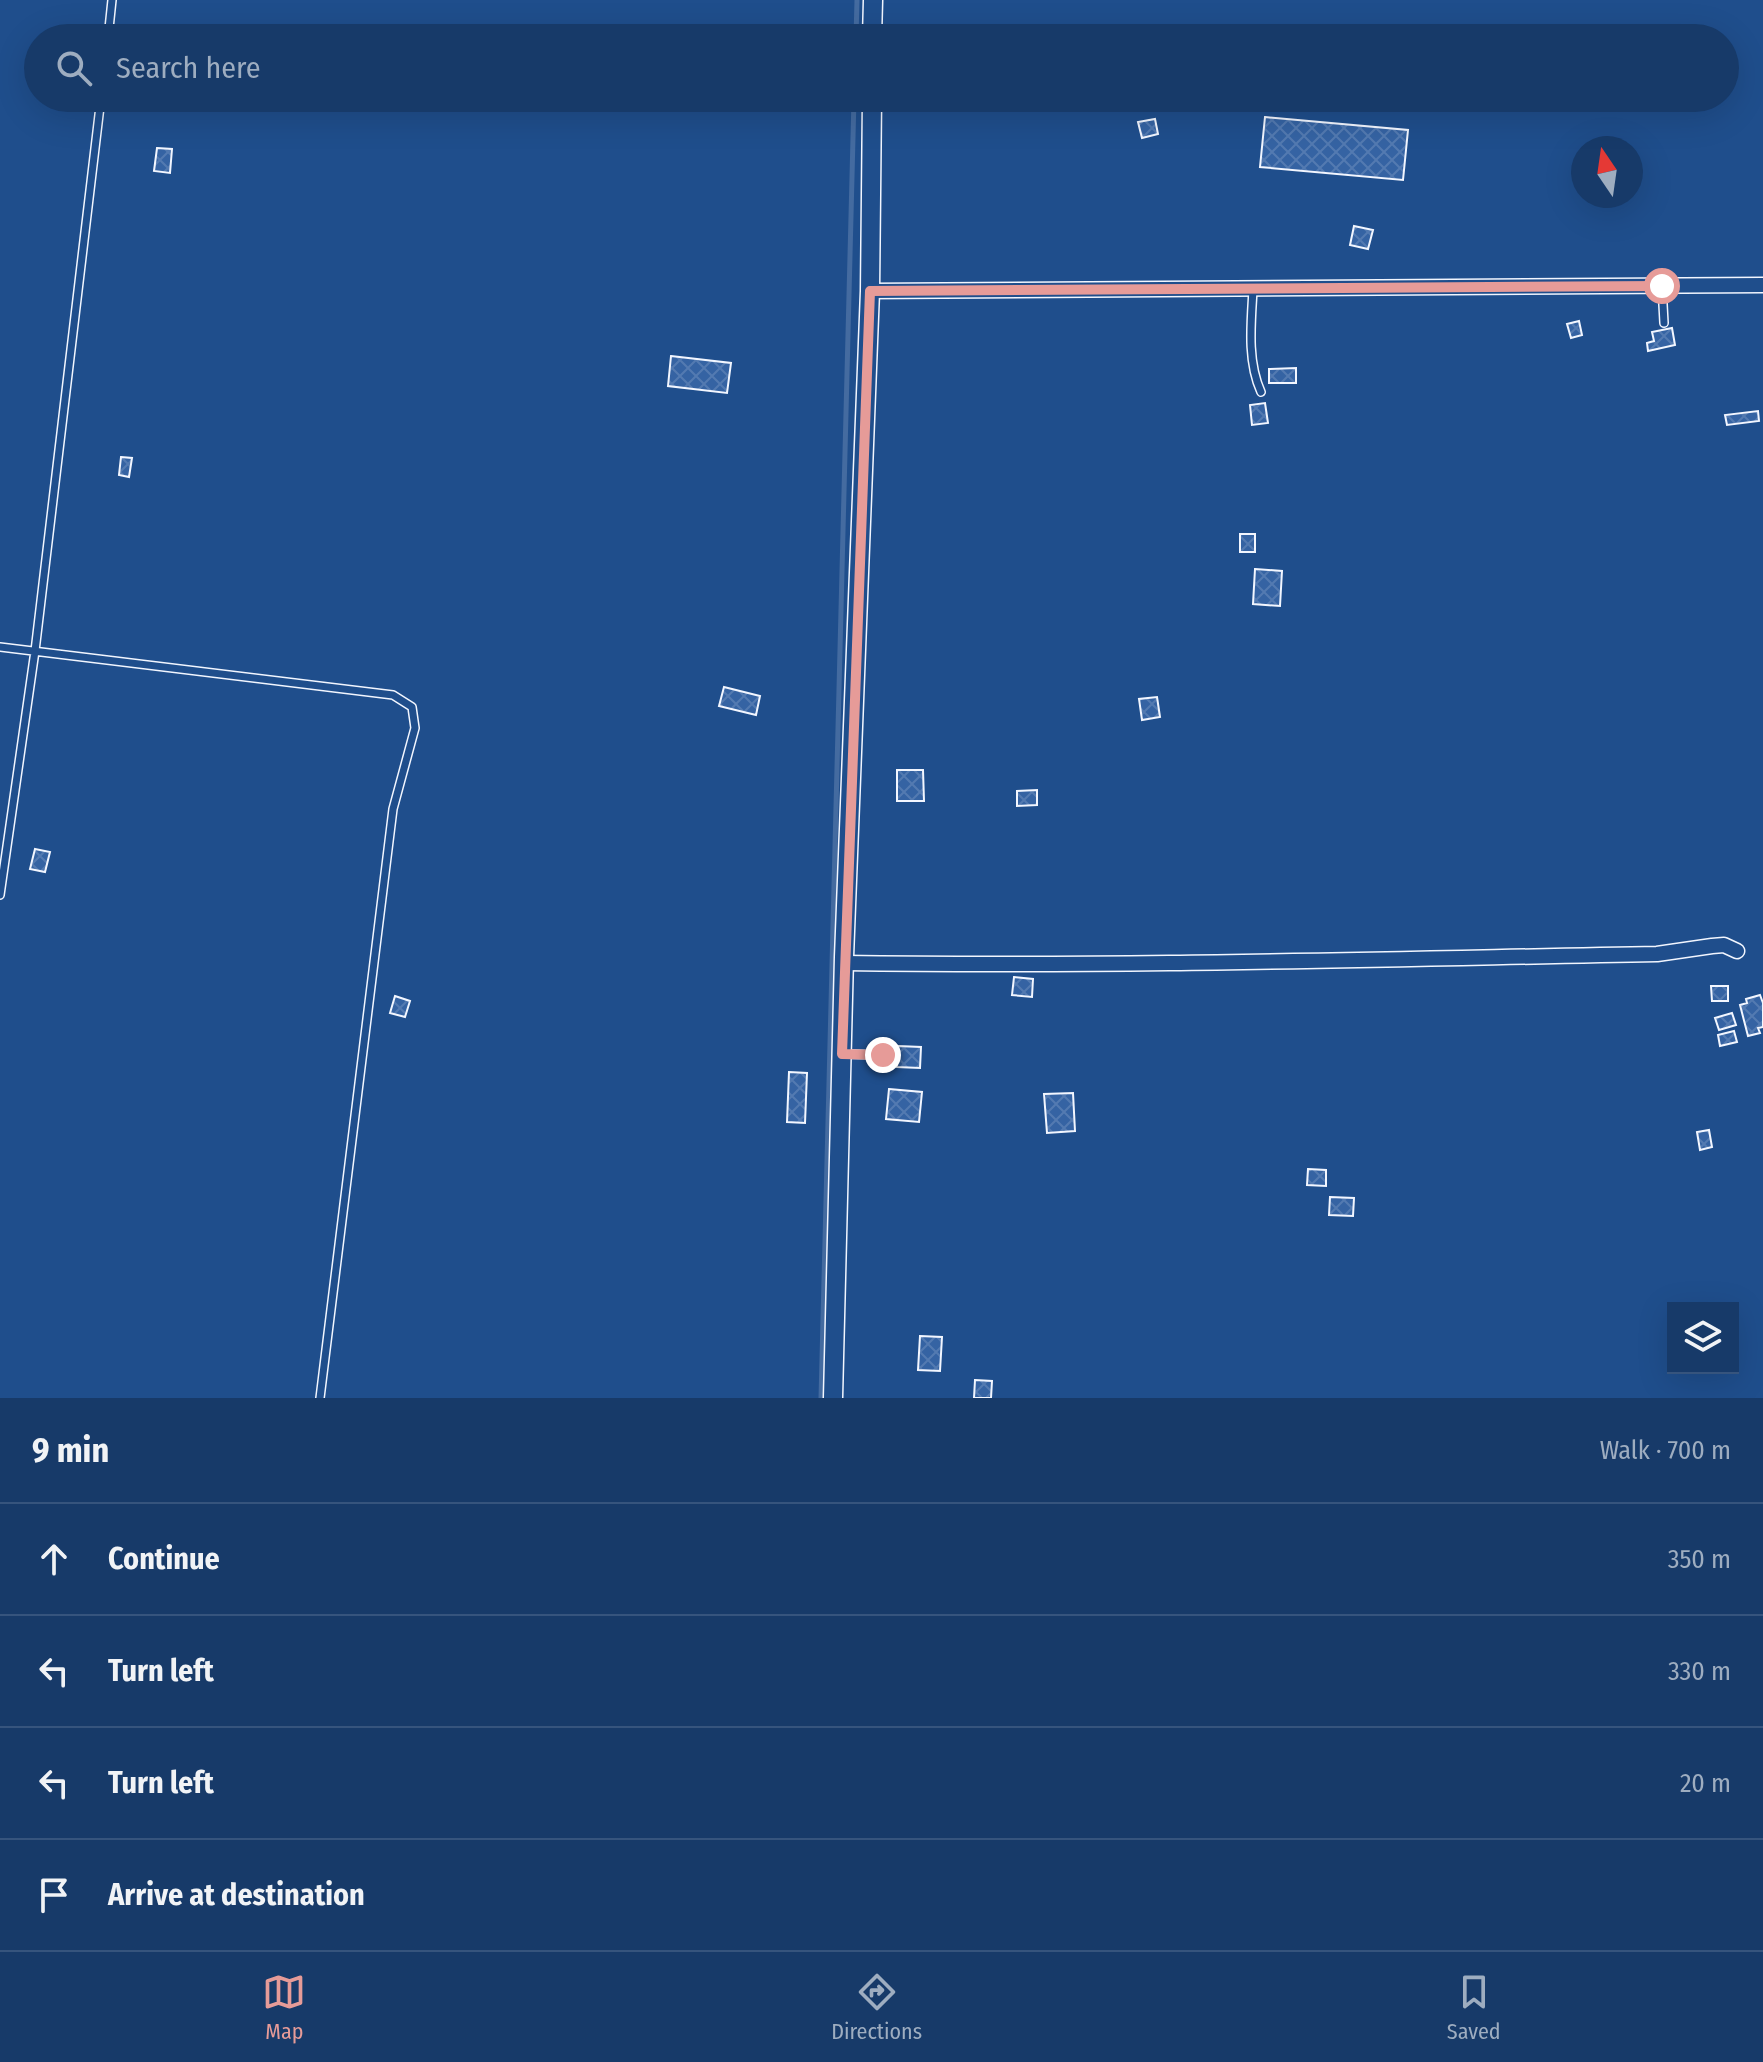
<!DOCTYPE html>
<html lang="en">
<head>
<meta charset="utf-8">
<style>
  body { margin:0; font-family:"Fira Sans Condensed",sans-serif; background:#244571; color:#f1f3f6 }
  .controls { position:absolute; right:24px; bottom:24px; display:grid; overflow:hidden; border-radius:0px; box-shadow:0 8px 32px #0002 }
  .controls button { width:72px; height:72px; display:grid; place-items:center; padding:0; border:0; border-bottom:2px solid #36547d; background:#173a69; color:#f1f3f6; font:40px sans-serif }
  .compass { position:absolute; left:1571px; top:136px; width:72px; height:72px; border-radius:50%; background:#173a69; box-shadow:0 8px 32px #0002; rotate:347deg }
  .stop { position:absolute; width:24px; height:24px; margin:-18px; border:6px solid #e69b98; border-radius:50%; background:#fff }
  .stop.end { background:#e69b98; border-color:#fff; box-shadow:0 2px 8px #0008 }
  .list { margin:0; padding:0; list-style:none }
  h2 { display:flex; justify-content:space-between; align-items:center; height:104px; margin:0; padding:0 32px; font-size:34px }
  h2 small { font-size:26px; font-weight:400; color:#9eadc0 }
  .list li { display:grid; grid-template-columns:52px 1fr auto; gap:24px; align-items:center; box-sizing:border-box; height:112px; padding:0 32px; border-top:2px solid #36547d }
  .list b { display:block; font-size:30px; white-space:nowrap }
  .list em { font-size:26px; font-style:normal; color:#9eadc0 }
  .icon { flex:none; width:44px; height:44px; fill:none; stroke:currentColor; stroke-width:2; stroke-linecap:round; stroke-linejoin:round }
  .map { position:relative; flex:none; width:1763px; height:1398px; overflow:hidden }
  .search { position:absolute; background:#173a69; box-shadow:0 8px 32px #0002; left:24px; right:24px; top:24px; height:88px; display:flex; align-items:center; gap:20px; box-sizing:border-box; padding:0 28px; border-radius:44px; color:#9eadc0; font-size:30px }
  .sheet { height:552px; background:#173a69 }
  nav { display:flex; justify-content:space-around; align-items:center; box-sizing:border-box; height:112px; border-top:2px solid #36547d; background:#173a69; font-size:22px; color:#9eadc0 }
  nav a { display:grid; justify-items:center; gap:4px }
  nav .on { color:#e69b98 }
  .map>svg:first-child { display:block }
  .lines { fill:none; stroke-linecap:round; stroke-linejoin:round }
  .stream { stroke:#446ba0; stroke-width:5 }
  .building { fill:url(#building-cross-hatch); stroke:#f2f6ff; stroke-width:2 }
  .service-casing { stroke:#f2f6ff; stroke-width:10 }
  .minor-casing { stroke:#f2f6ff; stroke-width:17 }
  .tertiary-casing { stroke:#f2f6ff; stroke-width:21 }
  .service { stroke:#1f4e8c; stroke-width:7 }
  .minor { stroke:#1f4e8c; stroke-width:14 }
  .tertiary { stroke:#1f4e8c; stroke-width:18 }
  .route { stroke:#e69b98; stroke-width:10 }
</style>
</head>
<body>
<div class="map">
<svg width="1763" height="1398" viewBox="0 0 1763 1398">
  <defs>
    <pattern id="building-cross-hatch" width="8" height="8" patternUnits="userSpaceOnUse" patternTransform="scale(2)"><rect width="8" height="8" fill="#3563a3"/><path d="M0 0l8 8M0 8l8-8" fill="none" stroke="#537ab1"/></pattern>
  </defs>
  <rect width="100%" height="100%" fill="#1f4e8c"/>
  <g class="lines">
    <!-- stream -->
    <path class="stream" d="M 856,38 L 857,0
      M 821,1398 L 854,98"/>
  </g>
  <!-- building -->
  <path class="building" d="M 1265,117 L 1408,130 L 1403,180 L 1260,167 Z
    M 1155,119 L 1158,134 L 1142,138 L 1138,122 Z
    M 157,148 L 172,149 L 170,173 L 154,171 Z
    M 1354,226 L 1373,230 L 1368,249 L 1350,245 Z
    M 1579,321 L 1582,335 L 1571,338 L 1567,324 Z
    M 1672,328 L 1675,345 L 1648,351 L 1647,343 L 1654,341 L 1652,332 Z
    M 671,356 L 731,363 L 727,393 L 668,386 Z
    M 1296,368 L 1296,383 L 1269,383 L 1269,369 Z
    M 1265,403 L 1268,423 L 1252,425 L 1250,405 Z
    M 1758,411 L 1759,421 L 1727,425 L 1725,415 Z
    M 121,457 L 132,458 L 129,477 L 119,475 Z
    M 1240,534 L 1255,534 L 1255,552 L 1240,552 Z
    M 1255,569 L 1282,571 L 1280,606 L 1253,604 Z
    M 724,687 L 760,696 L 756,715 L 719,706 Z
    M 1157,697 L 1160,717 L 1142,720 L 1139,699 Z
    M 897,770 L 923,770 L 924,801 L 897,801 Z
    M 1037,790 L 1037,805 L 1017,806 L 1017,791 Z
    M 35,849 L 50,852 L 45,872 L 30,869 Z
    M 1014,977 L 1033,979 L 1032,997 L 1012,995 Z
    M 1711,986 L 1728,986 L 1728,1001 L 1712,1001 Z
    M 1760,995 L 1763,1003 L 1763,1027 L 1758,1028 L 1760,1033 L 1748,1036 L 1740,1005 L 1747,1003 L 1746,999 Z
    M 395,996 L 410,1001 L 405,1017 L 390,1013 Z
    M 1732,1013 L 1736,1025 L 1719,1030 L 1715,1018 Z
    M 1734,1031 L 1737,1042 L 1720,1046 L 1718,1035 Z
    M 898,1046 L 921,1047 L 920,1068 L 897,1067 Z
    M 789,1072 L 807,1073 L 805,1123 L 787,1122 Z
    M 889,1089 L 922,1092 L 919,1122 L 886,1119 Z
    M 1073,1093 L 1075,1131 L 1047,1133 L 1044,1094 Z
    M 1709,1130 L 1712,1147 L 1700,1150 L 1697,1132 Z
    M 1308,1169 L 1326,1170 L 1326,1186 L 1307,1185 Z
    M 1330,1197 L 1354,1198 L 1353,1216 L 1329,1215 Z
    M 920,1336 L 942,1337 L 940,1371 L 918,1370 Z
    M 975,1380 L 992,1381 L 991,1398 L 974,1398 Z"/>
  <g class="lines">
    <!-- service casing -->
    <g class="service-casing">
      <path id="service" d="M 108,38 L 112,0
        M 1662,286 L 1664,323
        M 1253,290 C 1251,324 1247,361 1261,392
        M 0,647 L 393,695 L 412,707 L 415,728 L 393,809 L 320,1398
        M 0,895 L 35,651 L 101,98
        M 844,1054 L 883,1055"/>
    </g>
    <!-- minor casing -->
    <g class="minor-casing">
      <path id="minor" d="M 870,291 L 1763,285
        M 844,963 C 1115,967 1386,959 1657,954 L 1712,946 L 1724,945 L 1737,951"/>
    </g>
    <!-- tertiary casing -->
    <g class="tertiary-casing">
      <path id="tertiary" d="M 872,38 L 873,0
        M 833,1398 L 844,957 L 870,291 L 872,98"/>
    </g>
    <!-- service -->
    <use href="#service" class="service"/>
    <!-- minor -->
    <use href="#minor" class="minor"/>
    <!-- tertiary -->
    <use href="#tertiary" class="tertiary"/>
  </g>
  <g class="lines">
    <!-- route -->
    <path class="route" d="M 883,1055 L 842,1054 L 870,291 L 1662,286"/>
  </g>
</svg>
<div class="controls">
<button><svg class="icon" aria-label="layers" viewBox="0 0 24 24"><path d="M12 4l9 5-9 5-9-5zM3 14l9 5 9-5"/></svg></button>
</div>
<svg class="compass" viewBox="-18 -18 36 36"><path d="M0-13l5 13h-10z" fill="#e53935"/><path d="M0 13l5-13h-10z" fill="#9eadc0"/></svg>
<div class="stop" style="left:1662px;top:286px"></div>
<div class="stop end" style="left:883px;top:1055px"></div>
<div class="search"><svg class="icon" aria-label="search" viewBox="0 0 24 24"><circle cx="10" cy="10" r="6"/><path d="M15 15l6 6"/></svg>Search here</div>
</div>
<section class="sheet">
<h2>9 min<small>Walk · 700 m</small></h2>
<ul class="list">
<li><svg class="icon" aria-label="ahead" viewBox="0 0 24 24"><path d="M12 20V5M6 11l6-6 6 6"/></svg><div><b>Continue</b></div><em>350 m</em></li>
<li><svg class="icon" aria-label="left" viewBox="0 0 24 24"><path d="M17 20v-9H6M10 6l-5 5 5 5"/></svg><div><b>Turn left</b></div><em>330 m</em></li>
<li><svg class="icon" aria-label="left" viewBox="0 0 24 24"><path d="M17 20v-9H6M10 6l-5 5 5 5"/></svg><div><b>Turn left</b></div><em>20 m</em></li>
<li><svg class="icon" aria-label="arrive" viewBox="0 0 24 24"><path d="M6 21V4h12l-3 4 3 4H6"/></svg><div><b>Arrive at destination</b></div></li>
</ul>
</section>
<nav>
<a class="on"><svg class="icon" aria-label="map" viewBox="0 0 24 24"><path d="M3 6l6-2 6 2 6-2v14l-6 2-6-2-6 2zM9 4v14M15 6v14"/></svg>Map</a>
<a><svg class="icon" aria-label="directions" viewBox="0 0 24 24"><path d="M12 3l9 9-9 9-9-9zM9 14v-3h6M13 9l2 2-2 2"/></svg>Directions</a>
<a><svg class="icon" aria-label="saved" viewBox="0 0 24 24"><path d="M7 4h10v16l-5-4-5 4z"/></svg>Saved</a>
</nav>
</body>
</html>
